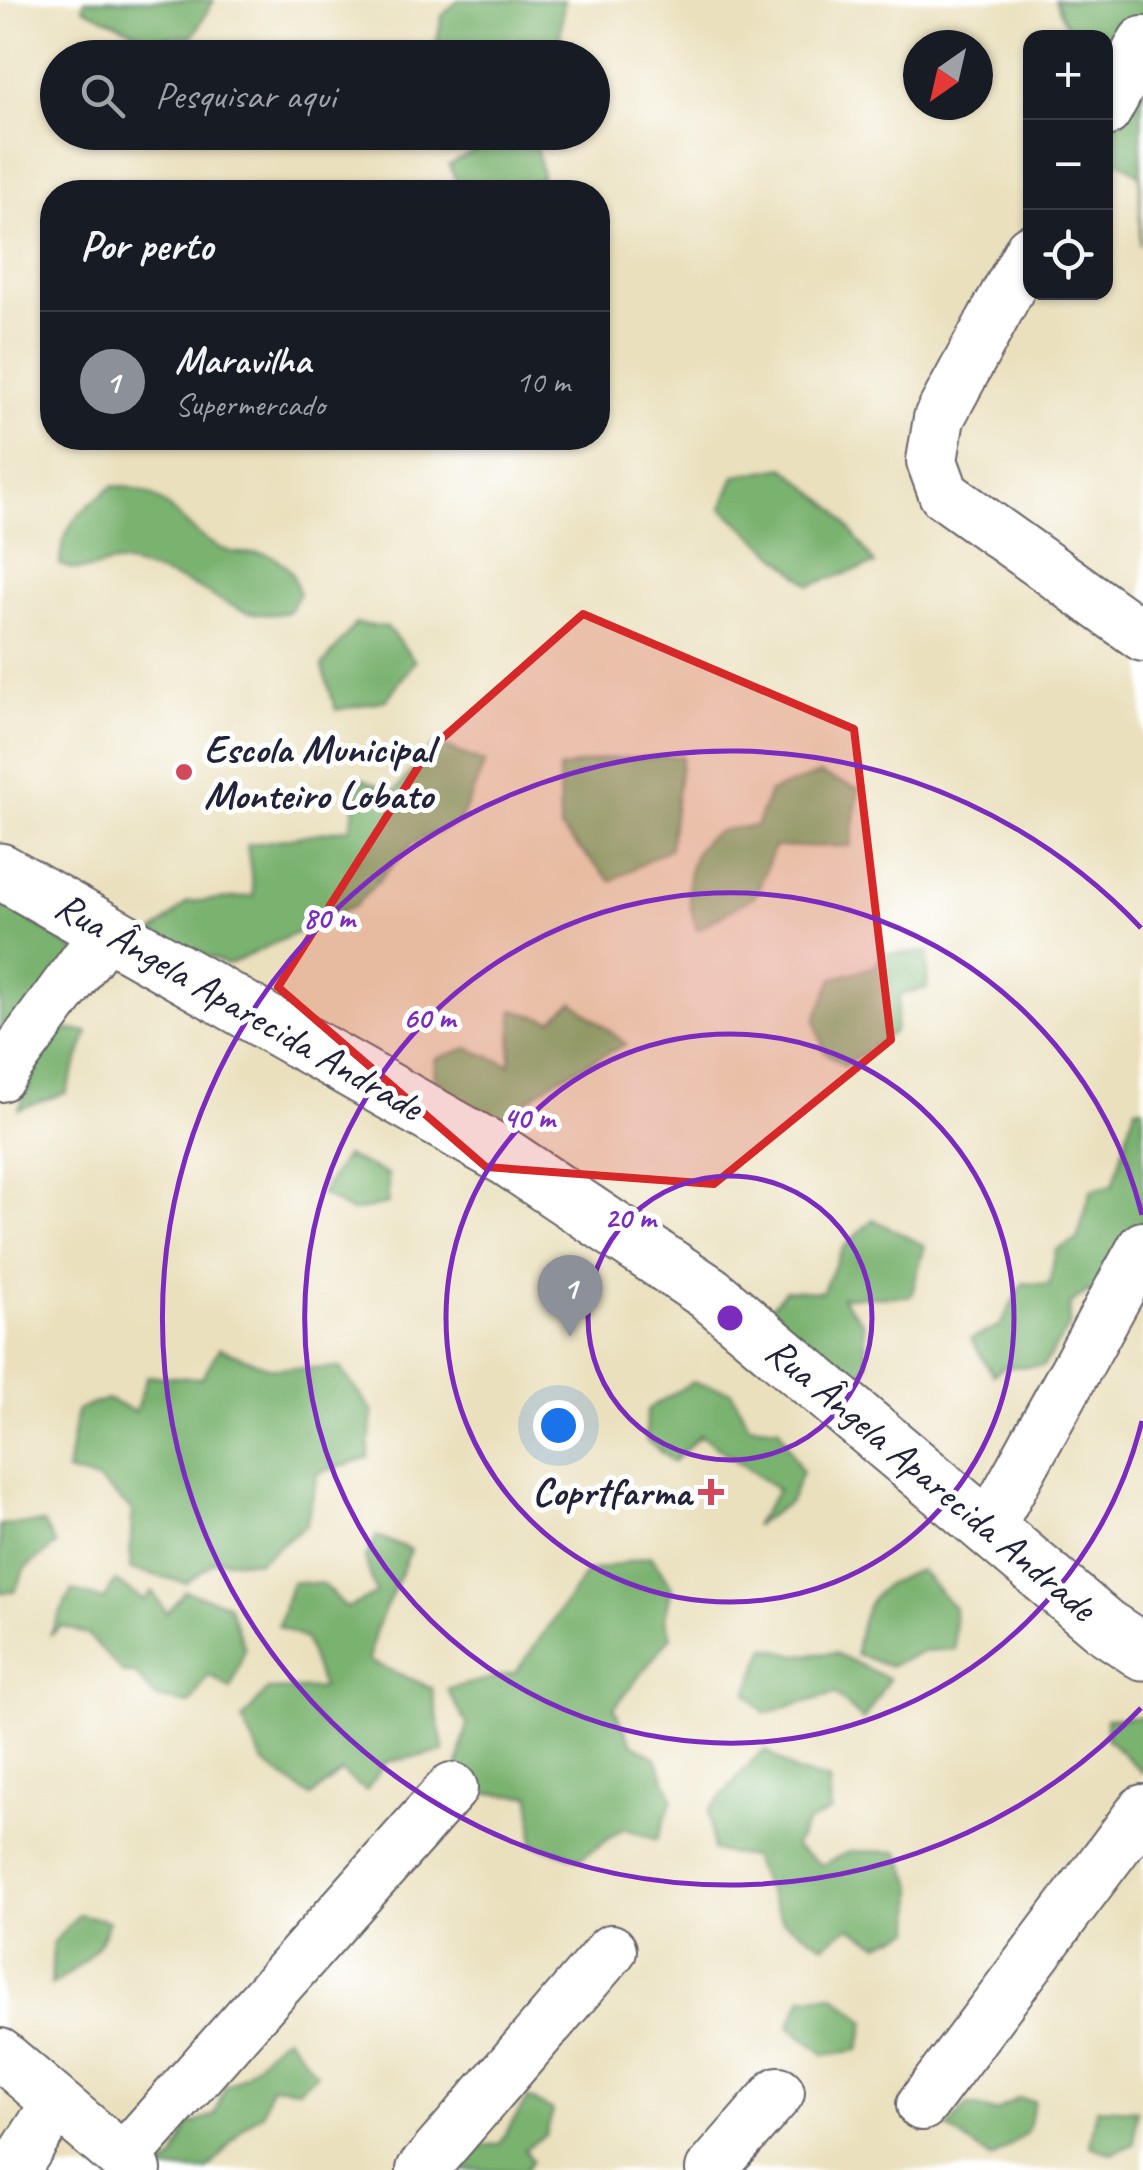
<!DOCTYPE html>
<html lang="pt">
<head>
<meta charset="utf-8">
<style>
  body { margin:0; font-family:Caveat,sans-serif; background:#242831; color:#f1f3f6 }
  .controls { position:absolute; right:30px; top:30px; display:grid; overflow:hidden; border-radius:20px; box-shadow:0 2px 8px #0004 }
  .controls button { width:90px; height:90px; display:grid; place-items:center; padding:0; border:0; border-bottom:2px solid #363941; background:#171b24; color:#f1f3f6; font:50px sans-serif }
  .compass { position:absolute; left:903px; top:30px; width:90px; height:90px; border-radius:50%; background:#171b24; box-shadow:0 2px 8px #0004; rotate:214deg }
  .you { position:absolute; left:558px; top:1425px; width:35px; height:35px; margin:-25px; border:8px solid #fff; border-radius:50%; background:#1a73e8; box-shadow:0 0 0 15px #1a73e833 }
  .badge { display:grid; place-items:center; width:65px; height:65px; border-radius:50%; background:#8c9099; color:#fff; font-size:32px; font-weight:700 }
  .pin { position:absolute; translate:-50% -82px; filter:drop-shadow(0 2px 5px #0008) }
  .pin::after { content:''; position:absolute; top:52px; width:35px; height:30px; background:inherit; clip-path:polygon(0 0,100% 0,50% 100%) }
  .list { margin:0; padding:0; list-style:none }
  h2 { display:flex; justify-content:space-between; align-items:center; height:130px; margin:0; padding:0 40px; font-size:42px }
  h2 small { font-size:32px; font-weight:400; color:#9ea1a6 }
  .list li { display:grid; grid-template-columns:65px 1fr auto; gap:30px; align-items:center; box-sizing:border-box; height:140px; padding:0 40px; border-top:2px solid #363941 }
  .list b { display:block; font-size:38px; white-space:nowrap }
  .list p { margin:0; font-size:32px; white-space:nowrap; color:#9ea1a6 }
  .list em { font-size:32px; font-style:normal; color:#9ea1a6 }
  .icon { flex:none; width:55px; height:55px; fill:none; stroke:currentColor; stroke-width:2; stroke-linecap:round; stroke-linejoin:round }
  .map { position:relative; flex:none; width:1143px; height:2170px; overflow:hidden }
  .search { position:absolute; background:#171b24; box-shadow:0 2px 8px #0004; left:40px; top:40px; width:570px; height:110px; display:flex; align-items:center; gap:25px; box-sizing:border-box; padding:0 35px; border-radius:55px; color:#9ea1a6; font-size:38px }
  .panel { position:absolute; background:#171b24; box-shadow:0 2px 8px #0004; left:40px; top:180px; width:570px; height:270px; border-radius:40px }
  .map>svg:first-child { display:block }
  .forest { fill:#7ab270; stroke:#4e6a56; stroke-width:2.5 }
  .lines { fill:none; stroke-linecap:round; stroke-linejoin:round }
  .minor-casing { stroke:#686468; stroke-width:54 }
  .tertiary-casing { stroke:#686468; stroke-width:59 }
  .minor { stroke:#fff; stroke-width:50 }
  .tertiary { stroke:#fff; stroke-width:55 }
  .marked { fill:#d62828; fill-opacity:0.2; stroke:#d62828; stroke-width:8; stroke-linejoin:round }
  .ring { fill:none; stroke:#7b2cbf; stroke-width:5 }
  .poi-dot { fill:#d1495b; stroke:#fff; stroke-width:4 }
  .labels { text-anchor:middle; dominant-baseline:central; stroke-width:10; stroke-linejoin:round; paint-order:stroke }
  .poi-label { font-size:40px; font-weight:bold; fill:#22223b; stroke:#fff; text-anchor:start }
  .street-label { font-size:40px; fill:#22223b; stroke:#fff }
  .centre { fill:#7b2cbf; stroke:#fff; stroke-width:5 }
  .ring-label { font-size:30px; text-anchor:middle; font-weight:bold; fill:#7b2cbf; stroke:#fff; stroke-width:10; stroke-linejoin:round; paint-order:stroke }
</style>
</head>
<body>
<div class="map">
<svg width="1143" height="2170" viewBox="0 0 1143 2170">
  <rect width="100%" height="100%" fill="#fff"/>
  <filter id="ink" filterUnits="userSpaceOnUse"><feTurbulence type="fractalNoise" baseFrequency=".01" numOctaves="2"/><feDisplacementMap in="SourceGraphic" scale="20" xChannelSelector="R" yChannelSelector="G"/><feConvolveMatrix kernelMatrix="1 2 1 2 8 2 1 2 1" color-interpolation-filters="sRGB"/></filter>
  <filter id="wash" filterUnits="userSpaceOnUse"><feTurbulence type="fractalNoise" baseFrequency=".0048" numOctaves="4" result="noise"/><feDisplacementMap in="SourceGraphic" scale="40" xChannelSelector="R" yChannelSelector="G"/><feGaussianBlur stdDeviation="2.25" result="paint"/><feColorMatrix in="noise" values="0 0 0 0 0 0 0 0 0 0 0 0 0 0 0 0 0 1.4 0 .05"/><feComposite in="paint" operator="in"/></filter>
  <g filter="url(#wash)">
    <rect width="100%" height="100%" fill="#eae0bd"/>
    <!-- forest -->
    <path class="forest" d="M 85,0 L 214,0 L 193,36 L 149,38 L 83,8 Z
      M 458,0 L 564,0 L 559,48 L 581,57 L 463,57 L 436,45 L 442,16 Z
      M 1055,0 L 1143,0 L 1140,246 L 1140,175 L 1106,152 L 1106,38 L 1071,37 Z
      M 492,133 L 534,133 L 542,176 L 528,192 L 462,192 L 449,165 L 481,148 Z
      M 784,467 L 837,511 L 875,564 L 810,585 L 722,508 L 735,476 Z
      M 113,486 C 171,486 182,536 228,551 C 247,558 261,546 280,561 C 292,570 295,579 299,594 L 289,612 C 241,621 228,601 187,583 C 170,576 146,568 127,564 C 104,558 93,578 60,565 C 61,524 83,509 113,486 Z
      M 355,624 L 387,627 L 415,661 L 386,700 L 336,710 L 322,666 Z
      M 436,743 L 485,763 L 460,821 L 411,845 L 356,905 L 228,965 L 153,933 L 188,902 L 254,896 L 247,845 L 350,828 L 361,778 L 394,792 Z
      M 682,756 L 670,848 L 611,881 L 560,829 L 559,769 L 603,759 Z
      M 819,774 L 859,789 L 851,846 L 774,847 L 756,895 L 697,930 C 686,898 680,852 717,832 C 727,827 745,828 756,826 L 770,792 Z
      M 0,900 L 76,951 L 0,1066 Z
      M 928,952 L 927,988 L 900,995 L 895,1031 L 845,1066 L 824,1051 L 815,1020 L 833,978 L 874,967 L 883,954 Z
      M 573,1002 L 626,1044 L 555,1080 L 494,1125 L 434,1097 L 435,1059 L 468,1048 L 510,1065 L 513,1010 L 552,1020 Z
      M 62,1029 L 88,1032 L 66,1093 L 19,1109 L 37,1067 Z
      M 1143,1107 L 1143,1272 L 1112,1301 L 1089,1290 L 1070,1305 L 1069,1327 L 1043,1366 L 1004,1367 L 993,1375 L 971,1339 L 1000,1326 L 1023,1283 L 1049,1285 L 1056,1250 L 1077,1240 L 1091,1190 L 1113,1185 L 1135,1108 Z
      M 345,1156 L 388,1175 L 388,1204 L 351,1212 L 321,1194 Z
      M 873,1219 L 925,1246 L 911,1296 L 841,1297 L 863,1323 L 868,1365 L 847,1390 L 762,1318 L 785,1290 L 822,1292 L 843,1248 Z
      M 219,1348 L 270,1368 L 340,1368 L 373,1412 L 368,1458 L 318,1473 L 306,1525 L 258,1562 L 216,1560 L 186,1583 L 130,1569 L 132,1510 L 99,1481 L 67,1472 L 77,1410 L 107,1399 L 135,1412 L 147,1376 L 202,1378 Z
      M 692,1382 L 731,1391 L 749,1425 L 779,1428 L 802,1472 L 790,1502 L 754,1526 L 778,1490 L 700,1435 L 673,1462 L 646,1440 L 647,1410 Z
      M 43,1523 L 56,1545 L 26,1568 L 14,1592 L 0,1592 L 0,1525 Z
      M 377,1536 L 411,1550 L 375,1632 L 369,1661 L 432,1688 L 444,1752 L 386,1762 L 366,1791 L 341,1772 L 311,1797 L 264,1764 L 242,1720 L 268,1690 L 322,1688 L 305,1639 L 278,1626 L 292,1582 L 322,1584 L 347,1608 L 376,1594 L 365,1558 Z
      M 651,1556 L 672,1587 L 665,1618 L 671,1636 L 614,1708 L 631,1742 L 656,1758 L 673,1798 L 657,1840 L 624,1828 L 580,1859 L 533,1844 L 531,1796 L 485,1793 L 458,1767 L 467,1724 L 447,1689 L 516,1672 L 587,1572 Z
      M 920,1570 L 954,1608 L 955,1649 L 924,1651 L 889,1666 L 856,1654 C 861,1606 872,1585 920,1570 Z
      M 115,1581 L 144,1600 L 152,1591 L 167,1613 L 185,1591 L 228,1604 L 245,1649 L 231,1689 L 209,1675 L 190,1704 L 156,1698 L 135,1673 L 123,1673 L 88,1635 L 62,1626 L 50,1635 L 72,1590 L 104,1600 Z
      M 766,1647 L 797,1655 L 835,1653 L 889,1679 L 863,1720 L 835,1694 L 765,1713 L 747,1693 Z
      M 1143,1717 L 1143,1773 L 1106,1738 L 1106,1719 Z
      M 765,1750 L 798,1773 L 829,1780 L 831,1811 L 807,1824 L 794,1846 L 822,1865 L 850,1851 L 899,1852 L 914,1887 L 913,1930 L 879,1944 L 849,1927 L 824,1945 L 782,1920 L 751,1857 L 713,1851 L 709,1810 C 729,1791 743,1766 765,1750 Z
      M 79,1914 L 109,1921 C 100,1953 77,1968 51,1986 L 53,1943 Z
      M 834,1995 L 866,2021 L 859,2050 L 825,2055 L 789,2026 L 803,1997 Z
      M 286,2036 L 317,2073 L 299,2089 L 271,2086 L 262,2114 C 232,2132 232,2147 207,2170 L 158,2170 L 174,2160 L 188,2126 L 215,2115 L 225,2086 C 253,2075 261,2051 286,2036 Z
      M 528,2098 L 553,2111 L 546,2134 L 525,2149 L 532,2161 L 525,2170 L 459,2170 L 466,2148 L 499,2144 Z
      M 1018,2098 L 1034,2101 L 1027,2132 L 992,2159 L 948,2128 L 968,2105 L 996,2112 Z
      M 1097,2108 L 1137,2110 L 1134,2144 L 1111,2154 L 1090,2146 Z"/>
  </g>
  <g filter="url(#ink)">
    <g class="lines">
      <!-- minor casing -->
      <g class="minor-casing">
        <path id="minor" d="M 1106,111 L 1143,42
          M 1030,250 L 939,418 L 932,461 L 944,494 L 1143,636
          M 0,1076 L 107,931
          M 988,1529 L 1143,1247
          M 0,2054 L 136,2170
          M 922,2105 L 1143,1810
          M 123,2159 L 452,1788
          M 14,2170 L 57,2103
          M 422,2170 L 611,1950
          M 711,2170 L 779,2092"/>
      </g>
      <!-- tertiary casing -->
      <g class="tertiary-casing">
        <path id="tertiary" d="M 0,871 L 507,1158 L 709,1293 L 1104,1626 L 1143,1652"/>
      </g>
      <!-- minor -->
      <use href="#minor" class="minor"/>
      <!-- tertiary -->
      <use href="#tertiary" class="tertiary"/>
    </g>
  </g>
  <!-- marked area -->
  <path class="marked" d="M 583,614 L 854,729 L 891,1040 L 714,1184 L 486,1167 L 278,987 L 429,750 Z"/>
  <!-- distance rings -->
  <g class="ring">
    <circle cx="730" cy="1318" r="142"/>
    <circle cx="730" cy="1318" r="284"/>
    <path d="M1142 1421A425 425 0 1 1 1142 1215"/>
    <path d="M1141 1708A567 567 0 1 1 1141 928"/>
  </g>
  <!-- markers -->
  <g class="poi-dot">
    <circle cx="184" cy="772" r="10"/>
    <path d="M706 1477h10v10h10v10h-10v10h-10v-10h-10v-10h10z"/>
  </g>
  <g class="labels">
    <!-- poi labels -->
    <g class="poi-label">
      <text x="204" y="749">Escola Municipal<tspan x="204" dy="46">Monteiro Lobato</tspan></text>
      <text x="691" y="1492" text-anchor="end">Coprtfarma</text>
    </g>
    <!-- street labels -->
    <g class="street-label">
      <text transform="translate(239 1006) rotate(30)">Rua Ângela Aparecida Andrade</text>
      <text transform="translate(931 1479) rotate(40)">Rua Ângela Aparecida Andrade</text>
    </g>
  </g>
  <circle cx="730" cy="1318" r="15" class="centre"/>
  <g class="ring-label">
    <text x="329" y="928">80 m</text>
    <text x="429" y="1028">60 m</text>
    <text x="529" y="1128">40 m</text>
    <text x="630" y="1228">20 m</text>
  </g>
</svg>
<div class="controls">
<button>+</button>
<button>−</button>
<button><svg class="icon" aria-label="locate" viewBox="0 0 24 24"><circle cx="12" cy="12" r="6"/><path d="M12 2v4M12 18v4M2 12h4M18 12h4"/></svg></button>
</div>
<svg class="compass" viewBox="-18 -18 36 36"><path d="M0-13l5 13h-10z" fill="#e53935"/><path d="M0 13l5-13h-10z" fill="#9ea1a6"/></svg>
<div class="you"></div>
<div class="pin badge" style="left:570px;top:1337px">1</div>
<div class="search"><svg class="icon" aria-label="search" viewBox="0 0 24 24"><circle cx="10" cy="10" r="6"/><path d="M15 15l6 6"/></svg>Pesquisar aqui</div>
<section class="panel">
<h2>Por perto<small></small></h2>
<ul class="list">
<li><span class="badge">1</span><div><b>Maravilha</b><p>Supermercado</p></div><em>10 m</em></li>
</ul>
</section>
</div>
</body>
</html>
